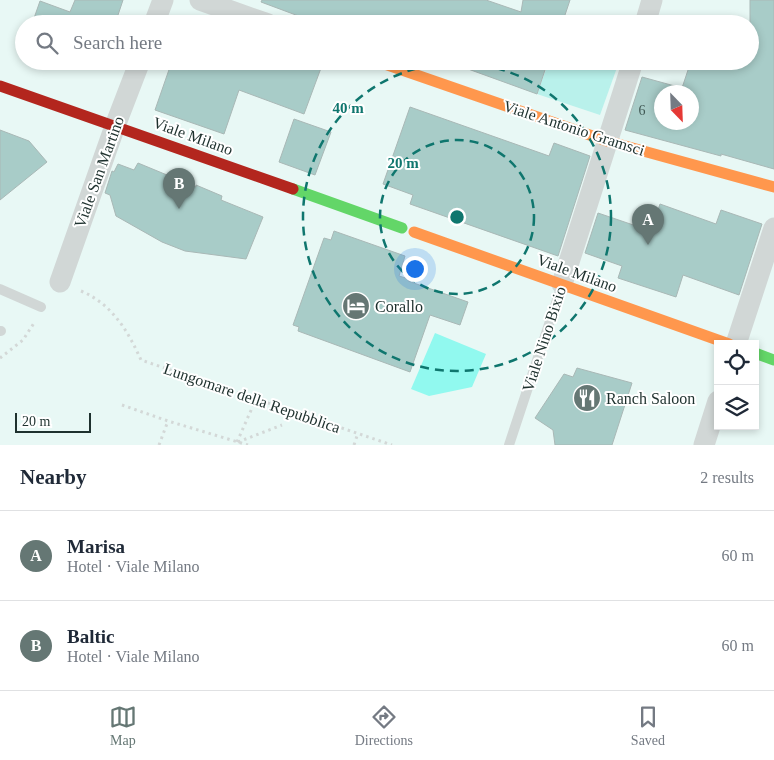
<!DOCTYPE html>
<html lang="en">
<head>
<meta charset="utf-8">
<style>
  body { margin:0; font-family:"Times New Roman",serif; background:#f6f6f7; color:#1f2937 }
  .controls { position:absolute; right:15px; bottom:15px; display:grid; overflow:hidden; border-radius:0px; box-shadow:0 2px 8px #0003 }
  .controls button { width:45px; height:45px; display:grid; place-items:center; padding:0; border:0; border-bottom:1px solid #e0e1e3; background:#fff; color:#1f2937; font:25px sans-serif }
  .compass { position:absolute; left:654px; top:85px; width:45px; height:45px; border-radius:50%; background:#fff; box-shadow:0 2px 8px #0003; rotate:157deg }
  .scale { position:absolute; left:15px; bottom:12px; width:76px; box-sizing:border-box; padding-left:5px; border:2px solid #1e312e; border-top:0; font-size:14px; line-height:18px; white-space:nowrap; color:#1e312e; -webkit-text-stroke:4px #fff; paint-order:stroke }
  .you { position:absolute; left:414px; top:268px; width:18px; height:18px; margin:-12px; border:4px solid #fff; border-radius:50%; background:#1a73e8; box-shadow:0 0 0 8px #1a73e833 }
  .badge { display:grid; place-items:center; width:32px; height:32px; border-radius:50%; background:#657774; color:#fff; font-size:16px; font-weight:700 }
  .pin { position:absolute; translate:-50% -41px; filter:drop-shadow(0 1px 2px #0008) }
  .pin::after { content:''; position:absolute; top:26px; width:18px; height:15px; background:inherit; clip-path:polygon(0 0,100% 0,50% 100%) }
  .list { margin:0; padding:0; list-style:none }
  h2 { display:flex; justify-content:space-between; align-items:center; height:65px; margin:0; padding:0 20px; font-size:21px }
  h2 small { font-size:16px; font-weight:400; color:#747a83 }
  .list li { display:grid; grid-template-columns:32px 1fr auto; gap:15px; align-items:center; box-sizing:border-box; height:90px; padding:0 20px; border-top:1px solid #e0e1e3 }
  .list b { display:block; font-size:19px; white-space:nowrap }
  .list p { margin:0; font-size:16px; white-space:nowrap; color:#747a83 }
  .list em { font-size:16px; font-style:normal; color:#747a83 }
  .icon { flex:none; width:28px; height:28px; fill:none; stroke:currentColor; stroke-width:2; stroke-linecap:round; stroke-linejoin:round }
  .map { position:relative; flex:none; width:774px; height:445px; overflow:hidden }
  .search { position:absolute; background:#fff; box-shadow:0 2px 8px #0003; left:15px; right:15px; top:15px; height:55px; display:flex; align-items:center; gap:12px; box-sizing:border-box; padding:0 18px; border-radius:28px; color:#747a83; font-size:19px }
  .sheet { height:245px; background:#fff }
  nav { display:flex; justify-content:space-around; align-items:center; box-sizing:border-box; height:70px; border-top:1px solid #e0e1e3; background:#fff; font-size:14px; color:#747a83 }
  nav a { display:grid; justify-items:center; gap:2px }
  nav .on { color:#657774 }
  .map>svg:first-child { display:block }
  .green { fill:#b9f1eb }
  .water { fill:#91f9ef }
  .building { fill:#a8ccc8; stroke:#a9b8b6; fill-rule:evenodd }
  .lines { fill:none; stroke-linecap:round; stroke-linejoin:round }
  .path { stroke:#d3d8d7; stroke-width:3; stroke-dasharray:2.5 4; stroke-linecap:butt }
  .lane { stroke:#d1d7d6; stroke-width:10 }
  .street { stroke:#d1d7d6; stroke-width:21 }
  .fast { stroke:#63d668; stroke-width:11 }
  .slow { stroke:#ff974d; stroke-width:11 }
  .jam { stroke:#b3261e; stroke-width:11 }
  .ring { fill:none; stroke:#0f766e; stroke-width:2.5; stroke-dasharray:9 6 }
  .labels { text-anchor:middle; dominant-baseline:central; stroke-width:4; stroke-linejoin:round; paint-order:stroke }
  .number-label { font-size:14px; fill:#405854 }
  .street-label { font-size:16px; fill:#1e312e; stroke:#fff }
  .poi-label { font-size:16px; fill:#1e312e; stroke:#fff; text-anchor:start }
  .centre { fill:#0f766e; stroke:#fff; stroke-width:2.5 }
  .ring-label { font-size:15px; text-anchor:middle; font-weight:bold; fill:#0f766e; stroke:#fff; stroke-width:4; stroke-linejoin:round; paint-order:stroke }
</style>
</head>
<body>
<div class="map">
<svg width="774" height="445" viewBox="0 0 774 445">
  <rect width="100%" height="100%" fill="#e8f8f5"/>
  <!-- green -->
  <path class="green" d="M 549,61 L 616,61 L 619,62 L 600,115 L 537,94 Z"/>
  <!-- water -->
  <path class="water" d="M 435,333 L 486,354 L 472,387 L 429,396 L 411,389 Z"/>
  <!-- building -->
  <path class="building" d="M 75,0 L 123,0 L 115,24 L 32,24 L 40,1 L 70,12 Z
    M 262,0 L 486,0 L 521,12 L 523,0 L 570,0 L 562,24 L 320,24 L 261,2 Z
    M 750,0 L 774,0 L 774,169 L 721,154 L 721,156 L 625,130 L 642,77 L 682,88 L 691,61 L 750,61 ZM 662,92 L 692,92 L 692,122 L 662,122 Z
    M 172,61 L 303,61 L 321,68 L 304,114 L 239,90 L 224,134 L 155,110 Z
    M 446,61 L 548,61 L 537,94 Z
    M 410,107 L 549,156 L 554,143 L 590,156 L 558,256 L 410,204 L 413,195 L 383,184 Z
    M 294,119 L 331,132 L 315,175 L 279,162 Z
    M 0,130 L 29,141 L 47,162 L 0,200 Z
    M 138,163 L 196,187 L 196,185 L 222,196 L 221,200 L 263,217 L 246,259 L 185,251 L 162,242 L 116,216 L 110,195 L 105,193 L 112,171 L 114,172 L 118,164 L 134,170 Z
    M 660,204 L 716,224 L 721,210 L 762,224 L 739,295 L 683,275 L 676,297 L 618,278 L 622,266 L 585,253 L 598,213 L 651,231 Z
    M 334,231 L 405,256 L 399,276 L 409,279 L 408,281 L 468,302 L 460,325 L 430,315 L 410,372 L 298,331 L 299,327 L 293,325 L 324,238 L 331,240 Z
    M 577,368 L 632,383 L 612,445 L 555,445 L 553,430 L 535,418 L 564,374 L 573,377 Z"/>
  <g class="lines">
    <!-- path -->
    <path class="path" d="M 81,291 C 112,304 128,331 141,360 L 392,445
      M 0,358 L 23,340 L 34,323
      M 122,405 L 168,421 L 248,445
      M 237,442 L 256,399
      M 238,442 L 282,425
      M 159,445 L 168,421
      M 354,445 L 358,433"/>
    <!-- lane -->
    <path class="lane" d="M 0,289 L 41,307
      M 0,331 L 1,331
      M 509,445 L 562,285"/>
    <!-- street -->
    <path class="street" d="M 200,0 L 268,24
      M 154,24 L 163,0
      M 645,24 L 652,0
      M 60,282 L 115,126 L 140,61
      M 562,284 L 633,61
      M 736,344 L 774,228
      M 704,445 L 718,401"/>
    <!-- fast -->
    <path class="fast" d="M 293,189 L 402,228
      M 755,353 L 774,360"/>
    <!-- slow -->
    <path class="slow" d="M 376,61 L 607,141 L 774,187
      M 414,232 L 729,344"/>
    <!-- jam -->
    <path class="jam" d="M 0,86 L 293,189"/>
  </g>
  <!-- distance rings -->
  <g class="ring">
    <circle cx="457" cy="217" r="77"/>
    <circle cx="457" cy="217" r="154"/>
  </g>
  <!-- icons -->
  <defs>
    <g id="hotel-disc" transform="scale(1.4375)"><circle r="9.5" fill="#657774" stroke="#fff"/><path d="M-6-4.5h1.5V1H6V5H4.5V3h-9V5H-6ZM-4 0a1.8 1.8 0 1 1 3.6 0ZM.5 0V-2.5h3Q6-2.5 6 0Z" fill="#fff"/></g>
    <g id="restaurant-disc" transform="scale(1.4375)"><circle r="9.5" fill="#657774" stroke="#fff"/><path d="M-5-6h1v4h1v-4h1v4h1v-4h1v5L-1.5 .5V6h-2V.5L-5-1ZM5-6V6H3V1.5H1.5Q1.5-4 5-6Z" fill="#fff"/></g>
  </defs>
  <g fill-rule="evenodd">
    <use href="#hotel-disc" x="356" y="306"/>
    <use href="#restaurant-disc" x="587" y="398"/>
  </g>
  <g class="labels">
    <!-- number labels -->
    <g class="number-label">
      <text x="642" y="110">6</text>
    </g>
    <!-- street labels -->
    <g class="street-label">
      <text transform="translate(574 128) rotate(18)">Viale Antonio Gramsci</text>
      <text transform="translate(193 136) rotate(20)">Viale Milano</text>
      <text transform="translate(99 172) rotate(-70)">Viale San Martino</text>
      <text transform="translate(577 273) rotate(20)">Viale Milano</text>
      <text transform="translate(544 339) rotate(-72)">Viale Nino Bixio</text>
      <text transform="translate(252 398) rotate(19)">Lungomare della Repubblica</text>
    </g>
    <!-- poi labels -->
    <g class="poi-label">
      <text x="375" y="306">Corallo</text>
      <text x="606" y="398">Ranch Saloon</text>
    </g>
  </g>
  <circle cx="457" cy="217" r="8" class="centre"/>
  <g class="ring-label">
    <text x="348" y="113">40 m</text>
    <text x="403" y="168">20 m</text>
  </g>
</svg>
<div class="controls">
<button><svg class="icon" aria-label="locate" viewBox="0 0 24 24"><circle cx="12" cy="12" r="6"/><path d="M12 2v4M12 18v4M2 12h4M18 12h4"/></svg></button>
<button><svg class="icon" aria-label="layers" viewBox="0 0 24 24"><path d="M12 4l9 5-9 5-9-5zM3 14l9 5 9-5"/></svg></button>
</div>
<svg class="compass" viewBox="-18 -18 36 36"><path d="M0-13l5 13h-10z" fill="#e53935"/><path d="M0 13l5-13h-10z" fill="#747a83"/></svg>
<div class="scale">20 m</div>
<div class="you"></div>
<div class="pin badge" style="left:648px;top:245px">A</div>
<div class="pin badge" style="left:179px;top:209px">B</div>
<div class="search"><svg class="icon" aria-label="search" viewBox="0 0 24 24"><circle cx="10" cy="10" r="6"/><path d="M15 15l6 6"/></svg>Search here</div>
</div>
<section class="sheet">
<h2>Nearby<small>2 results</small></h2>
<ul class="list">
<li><span class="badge">A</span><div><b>Marisa</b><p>Hotel · Viale Milano</p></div><em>60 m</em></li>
<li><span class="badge">B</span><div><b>Baltic</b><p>Hotel · Viale Milano</p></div><em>60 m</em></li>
</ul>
</section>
<nav>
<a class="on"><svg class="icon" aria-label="map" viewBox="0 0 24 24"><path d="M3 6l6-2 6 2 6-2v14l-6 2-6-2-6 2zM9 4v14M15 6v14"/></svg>Map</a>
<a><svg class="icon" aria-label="directions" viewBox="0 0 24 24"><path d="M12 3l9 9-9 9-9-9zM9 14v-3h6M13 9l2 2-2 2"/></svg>Directions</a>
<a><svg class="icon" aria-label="saved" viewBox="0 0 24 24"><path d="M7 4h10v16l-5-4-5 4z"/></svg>Saved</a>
</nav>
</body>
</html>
